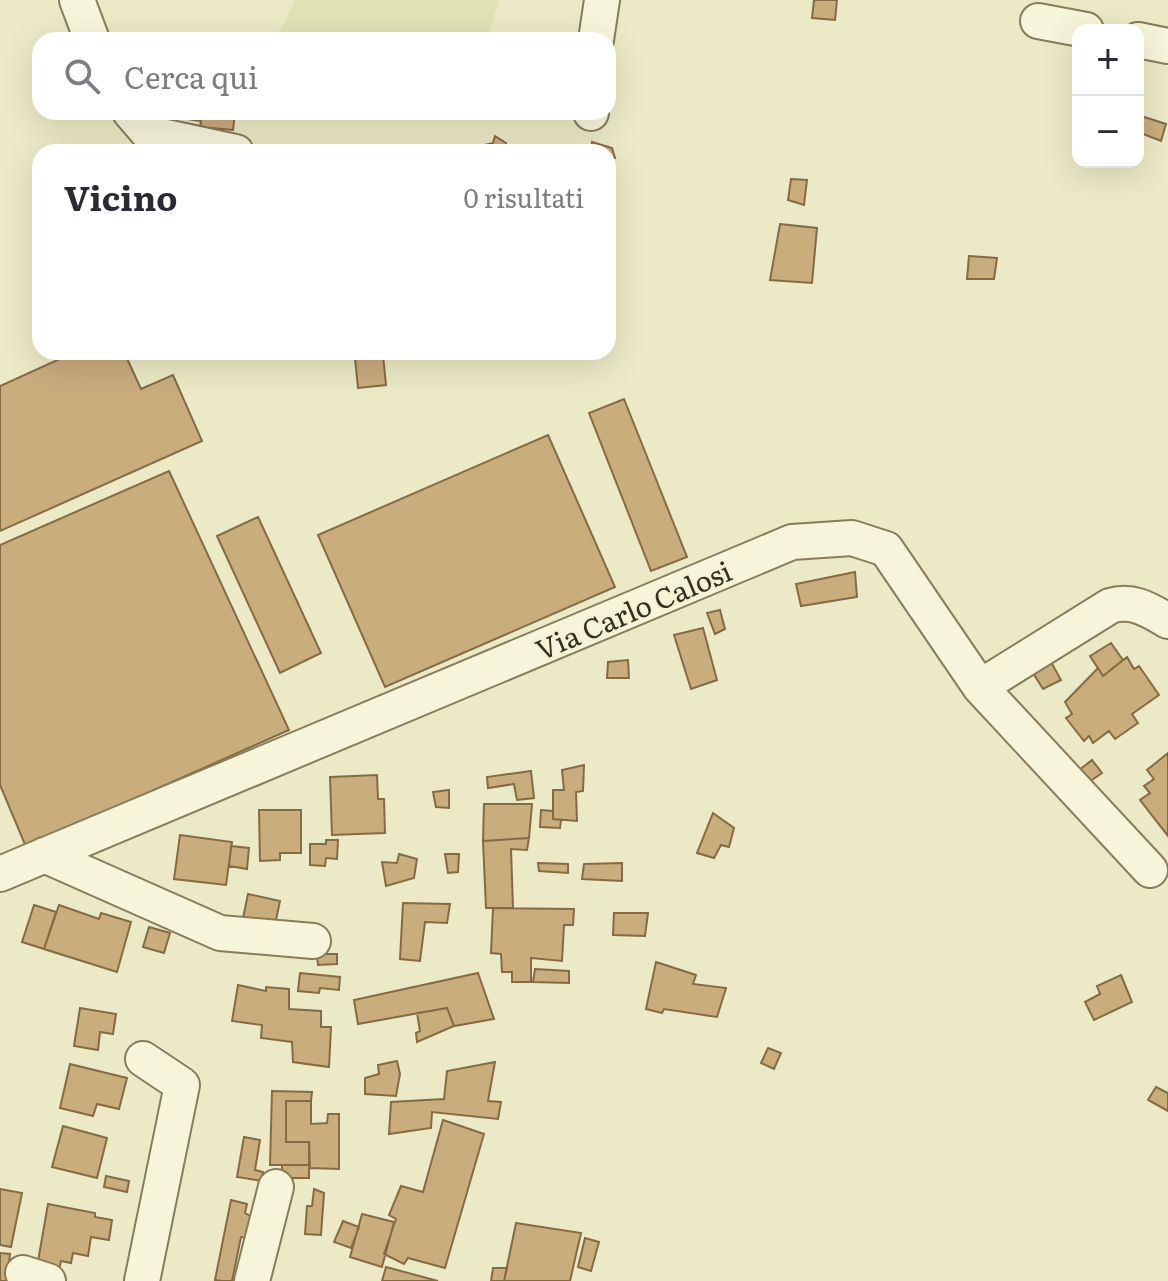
<!DOCTYPE html>
<html lang="it">
<head>
<meta charset="utf-8">
<style>
  body { margin:0; font-family:Literata,serif; background:#f2f2f3; color:#2b2b33 }
  .controls { position:absolute; right:24px; top:24px; display:grid; overflow:hidden; border-radius:16px; box-shadow:0 8px 32px #0002 }
  .controls button { width:72px; height:72px; display:grid; place-items:center; padding:0; border:0; border-bottom:2px solid #e1e1e2; background:#fff; color:#2b2b33; font:40px sans-serif }
  .list { margin:0; padding:0; list-style:none }
  h2 { display:flex; justify-content:space-between; align-items:center; height:104px; margin:0; padding:0 32px; font-size:34px }
  h2 small { font-size:26px; font-weight:400; color:#7c7c81 }
  .icon { flex:none; width:44px; height:44px; fill:none; stroke:currentColor; stroke-width:2; stroke-linecap:round; stroke-linejoin:round }
  .map { position:relative; flex:none; width:1168px; height:1281px; overflow:hidden }
  .search { position:absolute; background:#fff; box-shadow:0 8px 32px #0002; left:32px; top:32px; width:584px; height:88px; display:flex; align-items:center; gap:20px; box-sizing:border-box; padding:0 28px; border-radius:24px; color:#7c7c81; font-size:30px }
  .panel { position:absolute; background:#fff; box-shadow:0 8px 32px #0002; left:32px; top:144px; width:584px; height:216px; border-radius:24px }
  .map>svg:first-child { display:block }
  .farmland { fill:#dfe2b3 }
  .building { fill:#c9ad7d; stroke:#856b43; stroke-width:2 }
  .lines { fill:none; stroke-linecap:round; stroke-linejoin:round }
  .minor-casing { stroke:#877c5c; stroke-width:38 }
  .minor { stroke:#f7f5d9; stroke-width:34 }
  .labels { text-anchor:middle; dominant-baseline:central; stroke-width:6; stroke-linejoin:round; paint-order:stroke }
  .street-label { font-size:28px; fill:#38301f; stroke:#f4f2d5 }
</style>
</head>
<body>
<div class="map">
<svg width="1168" height="1281" viewBox="0 0 1168 1281">
  <rect width="100%" height="100%" fill="#ece9c6"/>
  <!-- farmland -->
  <path class="farmland" d="M 295,0 L 499,0 L 490,30 L 482,40 L 276,40 Z"/>
  <!-- building -->
  <path class="building" d="M 814,0 L 837,0 L 835,20 L 812,18 Z
    M 179,112 L 235,112 L 233,130 L 200,127 L 201,121 L 179,118 Z
    M 1138,115 L 1166,124 L 1161,141 L 1138,132 Z
    M 495,136 L 506,143 L 506,152 L 477,152 L 476,147 L 493,143 Z
    M 592,142 L 612,148 L 615,158 L 608,158 L 608,152 L 591,152 Z
    M 791,179 L 807,180 L 804,205 L 788,200 Z
    M 780,224 L 817,228 L 812,283 L 770,280 Z
    M 969,256 L 997,258 L 994,279 L 967,279 Z
    M 75,352 L 124,352 L 141,389 L 173,375 L 202,441 L 0,531 L 0,386 Z
    M 383,355 L 386,385 L 358,388 L 355,358 Z
    M 624,399 L 687,557 L 651,571 L 589,413 Z
    M 548,435 L 615,587 L 385,687 L 318,535 Z
    M 169,471 L 289,730 L 26,847 L 0,785 L 0,545 Z
    M 258,517 L 321,653 L 280,673 L 217,536 Z
    M 855,572 L 857,597 L 801,606 L 796,584 Z
    M 720,610 L 725,629 L 715,634 L 707,613 Z
    M 703,628 L 717,680 L 691,689 L 674,635 Z
    M 1111,643 L 1123,660 L 1103,676 L 1090,656 Z
    M 1127,657 L 1134,669 L 1139,666 L 1159,695 L 1132,714 L 1138,723 L 1115,739 L 1109,731 L 1093,743 L 1089,736 L 1084,741 L 1066,718 L 1072,714 L 1065,702 L 1098,668 L 1103,676 Z
    M 628,660 L 629,678 L 607,678 L 608,662 Z
    M 1051,662 L 1061,680 L 1043,689 L 1033,673 Z
    M 1168,753 L 1168,836 L 1140,800 L 1150,793 L 1144,786 L 1154,779 L 1147,770 Z
    M 1092,760 L 1102,773 L 1079,789 L 1069,778 Z
    M 584,765 L 583,791 L 576,792 L 577,821 L 553,819 L 553,790 L 564,790 L 562,770 Z
    M 531,771 L 534,798 L 517,800 L 514,784 L 488,788 L 487,777 Z
    M 377,775 L 378,799 L 384,799 L 385,833 L 332,835 L 330,777 Z
    M 449,790 L 449,808 L 436,807 L 433,792 Z
    M 484,804 L 532,804 L 529,838 L 483,841 Z
    M 259,810 L 301,810 L 301,853 L 280,853 L 280,860 L 260,861 Z
    M 541,810 L 553,811 L 553,819 L 561,820 L 560,828 L 540,827 Z
    M 713,813 L 734,828 L 729,847 L 721,845 L 714,858 L 697,853 Z
    M 180,835 L 232,842 L 226,885 L 174,879 Z
    M 529,838 L 527,850 L 511,849 L 513,908 L 486,908 L 483,841 Z
    M 326,840 L 338,840 L 337,859 L 326,858 L 325,866 L 310,865 L 310,844 L 326,844 Z
    M 231,846 L 249,848 L 247,869 L 229,866 Z
    M 399,854 L 417,859 L 414,878 L 386,886 L 382,862 L 397,863 Z
    M 445,854 L 459,854 L 458,872 L 448,873 Z
    M 538,863 L 568,864 L 568,873 L 539,871 Z
    M 622,863 L 622,881 L 582,879 L 584,864 Z
    M 248,894 L 280,901 L 273,934 L 241,928 Z
    M 403,903 L 450,904 L 447,923 L 425,922 L 420,961 L 400,959 Z
    M 34,905 L 56,912 L 44,949 L 22,942 Z
    M 59,905 L 99,919 L 101,913 L 131,922 L 117,972 L 44,949 Z
    M 493,908 L 574,909 L 573,925 L 564,925 L 562,961 L 531,958 L 531,982 L 512,982 L 512,972 L 502,972 L 501,954 L 491,953 Z
    M 614,913 L 648,913 L 645,936 L 613,935 Z
    M 149,927 L 170,933 L 164,953 L 143,947 Z
    M 317,954 L 337,954 L 337,964 L 318,965 Z
    M 656,962 L 696,975 L 693,984 L 726,988 L 717,1017 L 664,1009 L 662,1013 L 646,1009 Z
    M 535,969 L 569,971 L 569,983 L 533,982 Z
    M 300,973 L 340,977 L 339,990 L 320,988 L 319,993 L 298,991 Z
    M 478,973 L 494,1019 L 454,1026 L 447,1008 L 358,1024 L 354,1000 Z
    M 1121,975 L 1132,1002 L 1094,1020 L 1085,1002 L 1100,994 L 1097,986 Z
    M 238,985 L 266,991 L 266,987 L 289,989 L 289,1009 L 321,1011 L 321,1027 L 331,1027 L 329,1067 L 293,1062 L 292,1042 L 261,1038 L 262,1025 L 232,1021 Z
    M 80,1008 L 116,1014 L 113,1034 L 100,1032 L 98,1050 L 74,1046 Z
    M 447,1008 L 454,1026 L 417,1042 L 416,1033 L 420,1031 L 417,1013 Z
    M 768,1048 L 781,1053 L 774,1069 L 761,1063 Z
    M 397,1061 L 400,1074 L 396,1096 L 365,1094 L 365,1078 L 379,1074 L 378,1065 Z
    M 495,1062 L 488,1101 L 501,1102 L 498,1119 L 432,1112 L 431,1128 L 389,1134 L 391,1102 L 444,1099 L 447,1071 Z
    M 70,1064 L 127,1078 L 119,1109 L 97,1104 L 93,1116 L 60,1108 Z
    M 1156,1087 L 1168,1093 L 1168,1111 L 1148,1100 Z
    M 272,1091 L 312,1092 L 311,1101 L 286,1101 L 286,1142 L 309,1142 L 309,1165 L 270,1165 Z
    M 286,1101 L 311,1101 L 311,1124 L 327,1123 L 328,1114 L 339,1114 L 339,1169 L 310,1168 L 309,1142 L 286,1142 Z
    M 443,1120 L 484,1134 L 445,1268 L 408,1258 L 404,1264 L 384,1254 L 396,1219 L 389,1215 L 401,1186 L 423,1192 Z
    M 63,1126 L 107,1138 L 97,1178 L 52,1167 Z
    M 244,1137 L 260,1140 L 255,1170 L 263,1172 L 262,1181 L 237,1177 Z
    M 282,1165 L 309,1165 L 309,1178 L 282,1178 Z
    M 106,1176 L 129,1181 L 127,1192 L 104,1187 Z
    M 0,1189 L 22,1193 L 11,1247 L 0,1245 Z
    M 314,1189 L 324,1193 L 321,1235 L 305,1234 L 307,1206 L 312,1206 Z
    M 231,1200 L 247,1204 L 245,1213 L 252,1217 L 248,1238 L 241,1237 L 232,1281 L 222,1281 L 215,1280 Z
    M 48,1204 L 95,1213 L 95,1217 L 112,1220 L 109,1240 L 91,1237 L 88,1256 L 73,1253 L 71,1263 L 61,1261 L 59,1270 L 37,1267 Z
    M 362,1214 L 394,1222 L 382,1267 L 350,1257 Z
    M 343,1221 L 359,1227 L 351,1248 L 334,1242 Z
    M 516,1223 L 581,1233 L 570,1281 L 504,1281 Z
    M 585,1238 L 599,1242 L 591,1271 L 578,1267 Z
    M 0,1253 L 10,1254 L 7,1281 L 0,1281 Z
    M 386,1267 L 438,1281 L 382,1281 Z
    M 493,1268 L 507,1268 L 504,1281 L 491,1281 Z"/>
  <g class="lines">
    <!-- minor casing -->
    <g class="minor-casing">
      <path id="minor" d="M 77,0 L 92,40
        M 1038,21 L 1086,30
        M 596,40 L 602,0
        M 1138,40 L 1168,46
        M 130,112 L 148,133 L 236,152
        M 591,113 L 591,112
        M 980,687 L 1110,606 C 1133,599 1149,610 1168,621
        M 44,855 L 220,933 L 313,941
        M 0,874 L 792,542 L 852,538 L 886,549 L 980,687 L 1150,870
        M 23,1273 L 48,1281
        M 142,1281 L 182,1085 L 143,1059
        M 252,1281 L 276,1187"/>
    </g>
    <!-- minor -->
    <use href="#minor" class="minor"/>
  </g>
  <g class="labels">
    <!-- street labels -->
    <g class="street-label">
      <text transform="translate(633 609) rotate(-23)">Via Carlo Calosi</text>
    </g>
  </g>
</svg>
<div class="controls">
<button>+</button>
<button>−</button>
</div>
<div class="search"><svg class="icon" aria-label="search" viewBox="0 0 24 24"><circle cx="10" cy="10" r="6"/><path d="M15 15l6 6"/></svg>Cerca qui</div>
<section class="panel">
<h2>Vicino<small>0 risultati</small></h2>
<ul class="list">
</ul>
</section>
</div>
</body>
</html>
